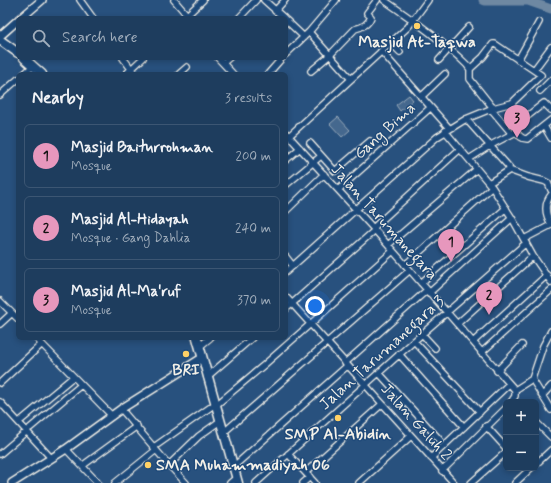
<!DOCTYPE html>
<html lang="en">
<head>
<meta charset="utf-8">
<style>
  body { margin:0; font-family:Mynerve,sans-serif; background:#2b4867; color:#f1f3f6 }
  .controls { position:absolute; right:12px; bottom:12px; display:grid; overflow:hidden; border-radius:6px; box-shadow:0 2px 6px #0003 }
  .controls button { width:36px; height:36px; display:grid; place-items:center; padding:0; border:0; border-bottom:1px solid #3c5673; background:#1e3d5e; color:#f1f3f6; font:20px sans-serif }
  .you { position:absolute; left:315px; top:306px; width:14px; height:14px; margin:-10px; border:3px solid #fff; border-radius:50%; background:#1a73e8; box-shadow:0 0 0 6px #1a73e833 }
  .badge { display:grid; place-items:center; width:26px; height:26px; border-radius:50%; background:#e797bd; color:#111; font-size:13px; font-weight:700 }
  .pin { position:absolute; translate:-50% -33px; filter:drop-shadow(0 1px 2px #0008) }
  .pin::after { content:''; position:absolute; top:21px; width:14px; height:12px; background:inherit; clip-path:polygon(0 0,100% 0,50% 100%) }
  .list { margin:0; padding:0; list-style:none }
  h2 { display:flex; justify-content:space-between; align-items:center; height:52px; margin:0; padding:0 16px; font-size:17px }
  h2 small { font-size:13px; font-weight:400; color:#a1aebc }
  .list li { display:grid; grid-template-columns:26px 1fr auto; gap:12px; align-items:center; box-sizing:border-box; height:64px; margin:0 8px 8px; padding:0 8px; border:1px solid #3c5673; border-radius:6px }
  .list b { display:block; font-size:15px; white-space:nowrap }
  .list p { margin:0; font-size:13px; white-space:nowrap; color:#a1aebc }
  .list em { font-size:13px; font-style:normal; color:#a1aebc }
  .icon { flex:none; width:22px; height:22px; fill:none; stroke:currentColor; stroke-width:2; stroke-linecap:round; stroke-linejoin:round }
  .map { position:relative; flex:none; width:551px; height:483px; overflow:hidden }
  .search { position:absolute; background:#1e3d5e; box-shadow:0 2px 6px #0003; left:16px; top:16px; width:272px; height:44px; display:flex; align-items:center; gap:10px; box-sizing:border-box; padding:0 14px; border-radius:6px; color:#a1aebc; font-size:15px }
  .panel { position:absolute; background:#1e3d5e; box-shadow:0 2px 6px #0003; left:16px; top:72px; width:272px; height:268px; border-radius:6px }
  .map>svg:first-child { display:block }
  .green { fill:#45688e; stroke:#9cacbb }
  .lines { fill:none; stroke-linecap:round; stroke-linejoin:round }
  .river { stroke:#6e88a2; stroke-width:9 }
  .minor-casing { stroke:#f4f1e8; stroke-width:8 }
  .tertiary-casing { stroke:#f4f1e8; stroke-width:10 }
  .secondary-casing { stroke:#f4f1e8; stroke-width:11 }
  .minor { stroke:#1f4a7a; stroke-width:5.5 }
  .tertiary { stroke:#1f4a7a; stroke-width:7 }
  .secondary { stroke:#1f4a7a; stroke-width:8 }
  .poi-dot { fill:#ffd166; stroke:#1f4a7a; stroke-width:1.5 }
  .labels { text-anchor:middle; dominant-baseline:central; stroke-width:3; stroke-linejoin:round; paint-order:stroke }
  .poi-label { font-size:16px; font-weight:bold; fill:#f4f1e8; stroke:#1f4a7a }
  .street-label { font-size:16px; fill:#f4f1e8; stroke:#1f4a7a }
</style>
</head>
<body>
<div class="map">
<svg width="551" height="483" viewBox="0 0 551 483">
  <rect width="100%" height="100%" fill="#28517e"/>
  <filter id="ink" filterUnits="userSpaceOnUse"><feTurbulence type="fractalNoise" baseFrequency=".025" numOctaves="2"/><feDisplacementMap in="SourceGraphic" scale="8" xChannelSelector="R" yChannelSelector="G"/><feConvolveMatrix kernelMatrix="1 2 1 2 8 2 1 2 1" color-interpolation-filters="sRGB"/></filter>
  <g filter="url(#ink)">
    <!-- green -->
    <path class="green" d="M 409,95 L 413,100 L 400,111 L 396,105 Z
      M 338,117 L 350,130 L 342,137 L 330,124 Z"/>
    <g class="lines">
      <!-- river -->
      <path class="river" d="M 483,0 L 485,1 L 528,1 L 551,9"/>
      <!-- minor casing -->
      <g class="minor-casing">
        <path id="minor" d="M 80,0 L 93,18
          M 174,0 L 187,15
          M 264,0 L 284,18
          M 384,0 C 413,20 442,40 467,65 L 470,69 L 470,79 L 493,108
          M 275,11 L 285,0
          M 184,18 L 203,0
          M 239,18 L 256,0
          M 286,20 L 304,37
          M 309,32 L 351,79
          M 391,43 L 400,52
          M 381,51 L 449,128
          M 286,54 L 309,32 L 336,0
          M 123,58 L 135,74
          M 218,58 L 233,74
          M 439,60 L 469,27
          M 518,60 L 539,22
          M 223,63 L 229,58
          M 534,70 L 551,47
          M 311,71 L 330,55 L 355,29 C 362,27 368,25 371,17 L 367,13 L 377,0
          M 24,74 L 33,66
          M 126,74 L 143,58
          M 179,74 L 187,67
          M 268,74 L 282,58
          M 540,91 L 551,80
          M 0,95 L 18,79
          M 421,97 L 445,74
          M 512,103 C 514,114 512,139 527,139 L 551,120
          M 491,109 L 512,134
          M 466,119 L 509,167 L 509,170 L 508,171 L 489,183
          M 515,126 L 544,103 L 551,110
          M 544,126 L 551,138
          M 445,131 L 492,187 L 512,218 L 533,256 L 551,282
          M 286,133 L 373,228 L 515,390 L 532,379 L 551,410
          M 289,136 L 408,27 L 428,0
          M 310,143 L 335,171 L 370,141
          M 469,159 L 491,145 L 516,132
          M 286,160 L 300,148
          M 509,170 L 528,177 L 544,181 L 548,183 L 551,190
          M 286,185 L 321,156
          M 339,189 L 430,108
          M 551,195 C 544,204 545,214 551,224
          M 286,211 L 324,174
          M 373,228 L 460,149
          M 524,239 L 551,225
          M 388,245 L 477,169
          M 286,257 L 293,266
          M 405,265 L 492,187
          M 286,272 L 437,137 L 466,119 L 493,108 L 512,103 L 541,75 L 495,44 L 493,44 L 483,57 L 470,69
          M 421,283 L 506,208
          M 429,293 L 512,218
          M 286,297 L 454,483
          M 0,301 L 18,319
          M 286,309 L 375,230
          M 0,324 L 12,313
          M 457,324 L 533,256
          M 422,334 L 435,348
          M 36,338 L 112,416
          M 414,341 L 480,412
          M 473,342 L 547,275
          M 199,347 L 210,338
          M 481,353 L 551,290
          M 399,354 L 464,427
          M 345,363 L 427,290
          M 497,371 L 522,345
          M 379,373 L 440,440
          M 207,377 L 252,338
          M 532,379 L 543,346 L 551,331
          M 0,383 L 42,344
          M 542,396 L 551,386
          M 0,402 L 51,458
          M 511,402 L 515,396 L 515,390
          M 215,406 L 264,365 L 393,251
          M 121,409 L 169,465 L 186,483
          M 19,422 L 73,377
          M 537,423 L 551,437
          M 486,426 L 506,448
          M 30,428 L 81,385
          M 223,433 L 410,270
          M 154,447 L 215,404
          M 66,449 L 98,483
          M 0,454 L 27,431
          M 288,454 L 315,483
          M 431,458 L 509,384
          M 536,464 L 551,450
          M 169,465 L 199,436 L 220,421
          M 82,466 L 137,426
          M 233,467 L 347,366
          M 442,471 L 506,408
          M 306,472 L 382,404
          M 115,483 L 156,450
          M 230,483 L 236,478
          M 256,483 L 422,334 L 526,243
          M 303,483 L 310,477
          M 359,483 L 411,436
          M 471,483 L 506,452
          M 515,483 L 531,468"/>
      </g>
      <!-- tertiary casing -->
      <g class="tertiary-casing">
        <path id="tertiary" d="M 21,18 L 42,0
          M 0,36 L 18,20
          M 12,483 L 66,449 L 121,409 L 202,358"/>
      </g>
      <!-- secondary casing -->
      <g class="secondary-casing">
        <path id="secondary" d="M 0,40 L 18,53
          M 24,58 L 42,74
          M 197,338 L 238,483"/>
      </g>
      <!-- minor -->
      <use href="#minor" class="minor"/>
      <!-- tertiary -->
      <use href="#tertiary" class="tertiary"/>
      <!-- secondary -->
      <use href="#secondary" class="secondary"/>
    </g>
  </g>
  <!-- markers -->
  <g class="poi-dot">
    <circle cx="417" cy="26" r="4"/>
    <circle cx="186" cy="354" r="4"/>
    <circle cx="338" cy="418" r="4"/>
    <circle cx="148" cy="465" r="4"/>
  </g>
  <g class="labels">
    <!-- poi labels -->
    <g class="poi-label">
      <text x="417" y="42">Masjid At-Taqwa</text>
      <text x="186" y="370">BRI</text>
      <text x="338" y="434">SMP Al-Abidin</text>
      <text x="156" y="465" text-anchor="start">SMA Muhammadiyah 06</text>
    </g>
    <!-- street labels -->
    <g class="street-label">
      <text transform="translate(385 131) rotate(-42)">Gang Bima</text>
      <text transform="translate(384 222) rotate(48)">Jalan Tarumanegara</text>
      <text transform="translate(382 353) rotate(-42)">Jalan Tarumanegara 3</text>
      <text transform="translate(416 422) rotate(48)">Jalan Galuh 2</text>
    </g>
  </g>
</svg>
<div class="controls">
<button>+</button>
<button>−</button>
</div>
<div class="you"></div>
<div class="pin badge" style="left:451px;top:262px">1</div>
<div class="pin badge" style="left:489px;top:315px">2</div>
<div class="pin badge" style="left:517px;top:138px">3</div>
<div class="search"><svg class="icon" aria-label="search" viewBox="0 0 24 24"><circle cx="10" cy="10" r="6"/><path d="M15 15l6 6"/></svg>Search here</div>
<section class="panel">
<h2>Nearby<small>3 results</small></h2>
<ul class="list">
<li><span class="badge">1</span><div><b>Masjid Baiturrohman</b><p>Mosque</p></div><em>200 m</em></li>
<li><span class="badge">2</span><div><b>Masjid Al-Hidayah</b><p>Mosque · Gang Dahlia</p></div><em>240 m</em></li>
<li><span class="badge">3</span><div><b>Masjid Al-Ma'ruf</b><p>Mosque</p></div><em>370 m</em></li>
</ul>
</section>
</div>
</body>
</html>
